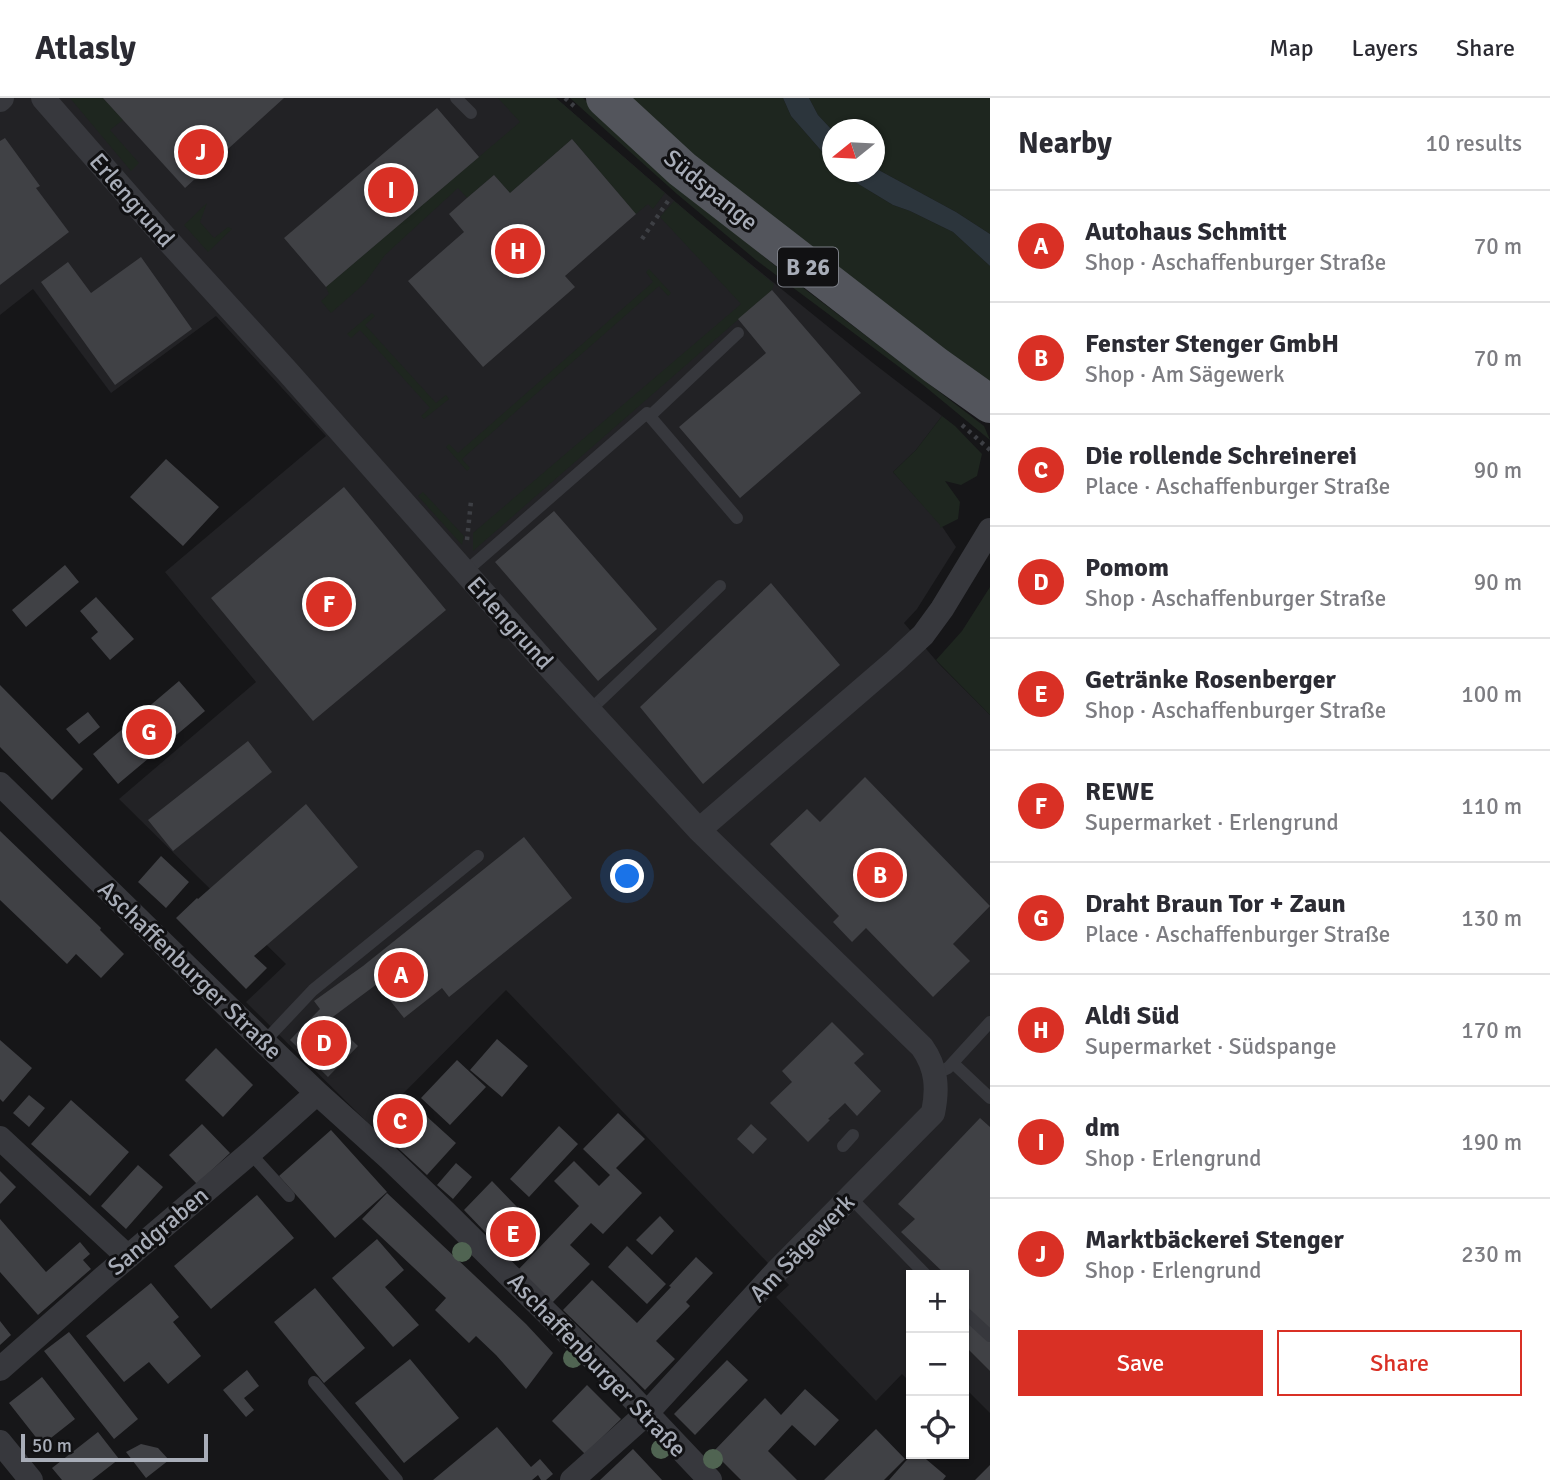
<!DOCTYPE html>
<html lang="en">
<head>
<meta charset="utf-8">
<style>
  body { margin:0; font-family:Signika,sans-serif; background:#f2f2f3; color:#2b2b33 }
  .controls { position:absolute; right:21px; bottom:21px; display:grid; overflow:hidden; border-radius:0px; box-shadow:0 2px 5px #0004 }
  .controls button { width:63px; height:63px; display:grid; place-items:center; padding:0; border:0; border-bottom:2px solid #e1e1e2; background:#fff; color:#2b2b33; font:35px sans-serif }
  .compass { position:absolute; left:822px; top:21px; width:63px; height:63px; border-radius:50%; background:#fff; box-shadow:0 2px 5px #0004; rotate:252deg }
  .scale { position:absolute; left:21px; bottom:18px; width:187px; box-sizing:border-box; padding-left:7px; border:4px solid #a8adb8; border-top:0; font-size:19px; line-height:24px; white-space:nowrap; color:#a8adb8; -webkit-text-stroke:5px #111113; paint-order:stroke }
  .you { position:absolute; left:628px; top:779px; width:24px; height:24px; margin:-18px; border:5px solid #fff; border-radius:50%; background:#1a73e8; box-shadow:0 0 0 10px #1a73e833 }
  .badge { display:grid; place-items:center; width:46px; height:46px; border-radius:50%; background:#d93025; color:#fff; font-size:23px; font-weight:700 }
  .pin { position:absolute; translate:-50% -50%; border:4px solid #fff; box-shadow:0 2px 7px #0006 }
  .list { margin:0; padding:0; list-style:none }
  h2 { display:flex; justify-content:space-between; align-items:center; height:91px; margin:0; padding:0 28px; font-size:30px }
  h2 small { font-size:23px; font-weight:400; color:#7c7c81 }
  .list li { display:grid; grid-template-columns:46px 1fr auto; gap:21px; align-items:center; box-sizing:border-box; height:112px; padding:0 28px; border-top:2px solid #e1e1e2 }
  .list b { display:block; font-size:26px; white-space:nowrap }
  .list p { margin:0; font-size:23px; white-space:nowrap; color:#7c7c81 }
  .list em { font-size:23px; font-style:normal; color:#7c7c81 }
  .actions { display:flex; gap:14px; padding:21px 28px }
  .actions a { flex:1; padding:16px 0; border:2px solid #d93025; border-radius:0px; text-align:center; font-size:24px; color:#d93025 }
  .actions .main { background:#d93025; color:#fff }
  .icon { flex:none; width:38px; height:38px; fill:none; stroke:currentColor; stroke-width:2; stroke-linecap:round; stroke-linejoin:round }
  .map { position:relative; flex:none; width:990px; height:1382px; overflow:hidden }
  header { display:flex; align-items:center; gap:42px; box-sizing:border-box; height:98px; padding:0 35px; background:#fff; border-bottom:2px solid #e1e1e2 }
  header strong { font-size:33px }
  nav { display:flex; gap:38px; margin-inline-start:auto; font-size:24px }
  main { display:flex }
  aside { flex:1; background:#fff }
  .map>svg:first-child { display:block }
  .built { fill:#222225 }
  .green { fill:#1e261f }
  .water { fill:#2c353c }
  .building { fill:#404145 }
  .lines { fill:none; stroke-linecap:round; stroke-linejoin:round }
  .path { stroke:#3d3f44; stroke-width:4.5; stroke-dasharray:3.5 5; stroke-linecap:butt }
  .lane { stroke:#37383d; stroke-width:12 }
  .street { stroke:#37383d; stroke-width:24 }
  .primary { stroke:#53555c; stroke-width:38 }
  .tree { fill:#506452 }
  .labels { text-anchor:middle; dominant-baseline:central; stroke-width:6; stroke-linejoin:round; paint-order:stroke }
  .shield { fill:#111113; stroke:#7b7e86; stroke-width:2 }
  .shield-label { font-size:23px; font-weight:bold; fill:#a8adb8 }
  .street-label { font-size:24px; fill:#a8adb8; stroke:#111113 }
</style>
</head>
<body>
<header>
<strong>Atlasly</strong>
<nav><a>Map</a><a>Layers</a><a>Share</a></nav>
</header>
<main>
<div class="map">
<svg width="990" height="1382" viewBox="0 0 990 1382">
  <rect width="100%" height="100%" fill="#161618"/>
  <!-- built -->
  <path class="built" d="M 0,0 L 556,0 L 700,125 L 873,265 L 942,318 L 916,352 L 893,374 L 941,427 L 956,449 L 917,511 L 904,525 L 939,566 L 990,617 L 990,1315 L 964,1289 L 964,1177 L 911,1177 L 911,1285 L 902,1276 L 876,1303 L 776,1199 L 789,1187 L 506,892 L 371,1028 L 246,904 L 286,866 L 119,701 L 256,584 L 165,474 L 326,338 L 216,218 L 111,295 L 33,191 L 0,217 Z"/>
  <!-- green -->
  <path class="green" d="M 70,0 L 103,0 L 123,22 L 110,32 L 139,65 L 131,73 Z
    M 498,0 L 556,0 L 665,95 L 653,111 L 648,106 L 636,116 L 572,41 L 510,95 L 494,77 L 467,100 L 458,90 L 385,157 L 365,185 L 331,215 L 321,203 L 329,196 L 326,189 L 520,24 Z
    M 570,0 L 583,0 L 684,93 L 789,179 L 984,328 L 990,342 L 922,286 L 756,162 L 677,96 Z
    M 625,0 L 783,0 L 791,18 L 832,65 L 832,74 L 842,74 L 855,84 L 893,107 L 910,113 L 953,134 L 990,168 L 990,283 L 881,212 Z
    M 809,0 L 990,0 L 990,136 L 956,114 L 875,70 L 874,32 L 832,32 L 818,17 Z
    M 674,103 L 774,186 L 772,192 L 473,453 L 473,435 L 741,206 L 660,119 Z
    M 207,105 L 200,124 L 214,140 L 228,129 L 232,131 L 208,154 L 184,127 Z
    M 649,171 L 671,195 L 668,198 L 659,188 L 462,361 L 470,370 L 467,373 L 446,349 L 449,346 L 458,355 L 653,184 L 646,174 Z
    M 372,215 L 375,218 L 365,227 L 436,305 L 446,297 L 449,301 L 424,321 L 421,318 L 430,310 L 360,232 L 351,240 L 347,236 Z
    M 942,318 L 955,328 L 982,356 L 977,378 L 961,387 L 945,383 L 960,404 L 958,421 L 940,430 L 940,427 L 893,374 L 916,352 Z
    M 423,394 L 464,438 L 462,447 L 418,398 Z
    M 990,489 L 990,617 L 936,562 L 962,533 Z"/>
  <!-- water -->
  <path class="water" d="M 783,0 L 809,0 L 818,17 L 832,32 L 832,65 L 791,18 Z
    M 875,70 L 956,114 L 990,136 L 990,168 L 953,134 L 910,113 L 893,107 L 855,84 L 842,74 L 874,74 Z"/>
  <!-- building -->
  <path class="building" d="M 103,0 L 284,0 L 185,90 Z
    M 437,10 L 479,59 L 326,189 L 284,140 Z
    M 5,40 L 40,88 L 36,90 L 69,134 L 0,187 L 0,43 Z
    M 572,41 L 636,116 L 565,178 L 575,189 L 483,269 L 408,183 L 464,134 L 449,116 L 467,100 L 494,77 L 510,95 Z
    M 141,159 L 192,231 L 115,287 L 41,184 L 68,164 L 91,195 Z
    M 772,192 L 861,295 L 740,400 L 679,329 L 766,255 L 738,221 Z
    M 166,361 L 219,409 L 183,448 L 130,399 Z
    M 344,389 L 446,512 L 313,623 L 211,500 Z
    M 554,413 L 657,531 L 598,583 L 495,464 Z
    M 65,467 L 79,484 L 26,529 L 12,512 Z
    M 771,485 L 840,567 L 703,686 L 640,609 Z
    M 96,499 L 134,541 L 110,562 L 91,540 L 98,534 L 80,513 Z
    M 179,583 L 205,613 L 118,686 L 93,656 Z
    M 0,587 L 83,671 L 52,702 L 0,649 Z
    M 88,614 L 100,629 L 79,646 L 66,631 Z
    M 248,643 L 272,674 L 173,753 L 148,722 Z
    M 865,679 L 990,808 L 953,846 L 970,863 L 933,899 L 866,830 L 852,844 L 833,824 L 839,818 L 770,746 L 807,711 L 820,724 Z
    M 306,706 L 358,769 L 254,858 L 267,870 L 246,891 L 176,820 L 197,800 L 198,801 Z
    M 0,733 L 101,830 L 100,832 L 124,856 L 101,880 L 76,856 L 67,866 L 0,802 Z
    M 524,739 L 572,800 L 449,899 L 442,890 L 404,920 L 377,886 L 330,921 L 358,948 L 328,979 L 290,942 L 320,911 L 314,903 L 363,868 Z
    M 161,758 L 189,784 L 166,810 L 138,784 Z
    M 832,924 L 864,956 L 854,965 L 881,993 L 857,1018 L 845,1005 L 828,1021 L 830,1022 L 808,1044 L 770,1005 L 792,984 L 782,973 Z
    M 497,941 L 528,968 L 502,999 L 470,972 Z
    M 0,942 L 32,970 L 3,1004 L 0,1001 Z
    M 216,950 L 253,987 L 223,1019 L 185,982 Z
    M 457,962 L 486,989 L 450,1027 L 421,1000 Z
    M 29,997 L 45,1010 L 29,1029 L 13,1015 Z
    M 403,997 L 456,1045 L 427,1077 L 374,1028 Z
    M 71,1002 L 129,1054 L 90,1098 L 31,1046 Z
    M 618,1015 L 645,1041 L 616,1070 L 642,1095 L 603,1136 L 591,1125 L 570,1147 L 590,1166 L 551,1206 L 517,1173 L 579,1108 L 554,1083 L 574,1063 L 599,1088 L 610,1077 L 583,1051 Z
    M 980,1020 L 990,1029 L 990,1273 L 964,1247 L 964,1177 L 946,1177 L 901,1134 L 915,1121 L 898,1106 Z
    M 202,1026 L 230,1055 L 197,1086 L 169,1057 Z
    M 751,1026 L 767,1041 L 753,1056 L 737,1041 Z
    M 559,1028 L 578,1046 L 529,1099 L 510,1081 Z
    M 331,1032 L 387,1094 L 335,1140 L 279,1078 Z
    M 456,1065 L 472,1079 L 453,1101 L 437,1087 Z
    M 138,1067 L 163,1089 L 126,1131 L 101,1108 Z
    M 0,1073 L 16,1089 L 0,1106 Z
    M 492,1083 L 517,1109 L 515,1112 L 536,1135 L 510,1160 L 464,1112 Z
    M 387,1095 L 526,1226 L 553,1255 L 526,1291 L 496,1257 L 476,1238 L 469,1245 L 435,1212 L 446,1200 L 362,1121 Z
    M 257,1097 L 294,1140 L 211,1211 L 174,1168 Z
    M 660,1118 L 674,1133 L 652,1157 L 636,1142 Z
    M 0,1121 L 46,1174 L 80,1144 L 90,1156 L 83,1162 L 91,1171 L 38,1217 L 0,1174 Z
    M 377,1141 L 404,1172 L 385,1189 L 419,1227 L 393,1249 L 332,1180 Z
    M 627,1148 L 666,1186 L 647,1206 L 608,1169 Z
    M 696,1159 L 713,1175 L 686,1204 L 690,1208 L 656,1243 L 675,1261 L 645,1292 L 563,1212 L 592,1182 L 637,1225 L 671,1189 L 669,1188 Z
    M 151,1185 L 179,1219 L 173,1224 L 201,1258 L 168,1286 L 149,1264 L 124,1284 L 86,1238 Z
    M 315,1190 L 365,1250 L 324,1285 L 274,1224 Z
    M 0,1223 L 11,1237 L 0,1247 Z
    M 69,1234 L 138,1321 L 114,1341 L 44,1253 Z
    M 410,1261 L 459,1320 L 404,1365 L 355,1305 Z
    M 727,1262 L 748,1282 L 695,1337 L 674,1316 Z
    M 247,1272 L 259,1288 L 244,1300 L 254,1312 L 246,1319 L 223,1292 Z
    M 42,1279 L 75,1321 L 42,1347 L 9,1305 Z
    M 587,1287 L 621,1321 L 585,1356 L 552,1323 Z
    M 805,1291 L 839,1322 L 815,1348 L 792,1327 L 768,1353 L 797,1382 L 741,1382 L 713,1354 L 765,1300 L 781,1317 Z
    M 497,1329 L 531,1369 L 540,1361 L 553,1376 L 546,1382 L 541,1382 L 538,1377 L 532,1382 L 433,1382 Z
    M 876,1331 L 905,1361 L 884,1382 L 824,1382 Z
    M 98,1334 L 119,1361 L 92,1382 L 62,1382 L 52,1370 Z
    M 141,1346 L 158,1350 L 169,1362 L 146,1380 L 126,1354 Z
    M 633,1351 L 662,1382 L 600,1382 Z
    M 912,1356 L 920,1356 L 946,1378 L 943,1382 L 889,1382 Z
    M 990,1367 L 990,1382 L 975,1382 Z"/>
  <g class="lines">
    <!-- path -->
    <path class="path" d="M 565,0 L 574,8
      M 642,141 L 670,100
      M 962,327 L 990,352
      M 467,442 L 471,403"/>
    <!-- lane -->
    <path class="lane" d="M 456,0 L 471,15
      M 650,318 L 738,235
      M 465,474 L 647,315 L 737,420
      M 589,613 L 720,488
      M 264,944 L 313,892 L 478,758
      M 953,965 L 990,1000
      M 935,976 L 948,970 L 990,924
      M 843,1048 L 853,1037
      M 250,1055 L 289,1098
      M 851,1100 L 926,1177
      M 964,1214 L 990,1238
      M 314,1284 L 397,1382"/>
    <!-- street -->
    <path class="street" d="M 43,0 L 162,136 L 287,273 L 542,561 L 699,732 L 922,949 C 937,970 938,991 933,1015 L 776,1174 L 646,1316 L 572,1382
      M 0,2 L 2,0
      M 0,686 L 264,944 L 317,995 L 390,1061 L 446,1115 L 622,1289 L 710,1382
      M 699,732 L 895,563 L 923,537 L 942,511 L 990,432
      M 0,1040 L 128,1159
      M 0,1271 L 103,1180 L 250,1055 L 317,995
      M 0,1344 L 31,1382"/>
    <!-- primary -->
    <path class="primary" d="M 605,0 L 682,71 L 935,267 L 990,306"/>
  </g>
  <!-- trees -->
  <g class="tree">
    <circle cx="462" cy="1154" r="10"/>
    <circle cx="573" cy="1260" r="10"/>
    <circle cx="661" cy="1351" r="10"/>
    <circle cx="713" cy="1361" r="10"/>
  </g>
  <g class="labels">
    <!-- shield labels -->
    <rect class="shield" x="778" y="149.5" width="60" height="39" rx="5"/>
    <g class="shield-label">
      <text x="808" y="169">B 26</text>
    </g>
    <!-- street labels -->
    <g class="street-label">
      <text transform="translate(711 92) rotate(39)">Südspange</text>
      <text transform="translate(132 102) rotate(49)">Erlengrund</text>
      <text transform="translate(510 525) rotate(48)">Erlengrund</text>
      <text transform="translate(190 872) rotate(44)">Aschaffenburger Straße</text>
      <text transform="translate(158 1133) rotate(-40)">Sandgraben</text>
      <text transform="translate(802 1150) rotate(-46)">Am Sägewerk</text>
      <text transform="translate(597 1267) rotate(46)">Aschaffenburger Straße</text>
    </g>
  </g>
</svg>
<div class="controls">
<button>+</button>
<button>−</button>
<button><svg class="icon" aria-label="locate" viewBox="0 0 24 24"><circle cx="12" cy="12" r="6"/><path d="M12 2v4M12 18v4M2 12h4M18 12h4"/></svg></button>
</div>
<svg class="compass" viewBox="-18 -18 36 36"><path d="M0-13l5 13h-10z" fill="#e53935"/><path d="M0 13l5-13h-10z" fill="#7c7c81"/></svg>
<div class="scale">50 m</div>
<div class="you"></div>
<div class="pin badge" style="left:401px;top:877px">A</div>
<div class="pin badge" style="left:880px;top:777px">B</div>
<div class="pin badge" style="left:400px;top:1023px">C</div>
<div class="pin badge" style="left:324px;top:945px">D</div>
<div class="pin badge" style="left:513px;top:1136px">E</div>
<div class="pin badge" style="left:329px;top:506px">F</div>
<div class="pin badge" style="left:149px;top:634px">G</div>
<div class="pin badge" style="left:518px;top:153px">H</div>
<div class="pin badge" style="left:391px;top:92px">I</div>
<div class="pin badge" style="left:201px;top:54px">J</div>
</div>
<aside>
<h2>Nearby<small>10 results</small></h2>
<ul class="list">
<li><span class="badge">A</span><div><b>Autohaus Schmitt</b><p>Shop · Aschaffenburger Straße</p></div><em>70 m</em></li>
<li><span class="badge">B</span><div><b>Fenster Stenger GmbH</b><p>Shop · Am Sägewerk</p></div><em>70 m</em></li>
<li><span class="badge">C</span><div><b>Die rollende Schreinerei</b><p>Place · Aschaffenburger Straße</p></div><em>90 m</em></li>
<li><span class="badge">D</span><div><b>Pomom</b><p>Shop · Aschaffenburger Straße</p></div><em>90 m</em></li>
<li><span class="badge">E</span><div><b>Getränke Rosenberger</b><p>Shop · Aschaffenburger Straße</p></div><em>100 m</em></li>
<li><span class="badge">F</span><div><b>REWE</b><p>Supermarket · Erlengrund</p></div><em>110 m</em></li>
<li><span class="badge">G</span><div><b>Draht Braun Tor + Zaun</b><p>Place · Aschaffenburger Straße</p></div><em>130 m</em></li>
<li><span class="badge">H</span><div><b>Aldi Süd</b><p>Supermarket · Südspange</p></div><em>170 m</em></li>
<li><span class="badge">I</span><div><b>dm</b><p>Shop · Erlengrund</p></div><em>190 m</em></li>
<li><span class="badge">J</span><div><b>Marktbäckerei Stenger</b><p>Shop · Erlengrund</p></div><em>230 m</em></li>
</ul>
<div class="actions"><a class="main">Save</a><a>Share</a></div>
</aside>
</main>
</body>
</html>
